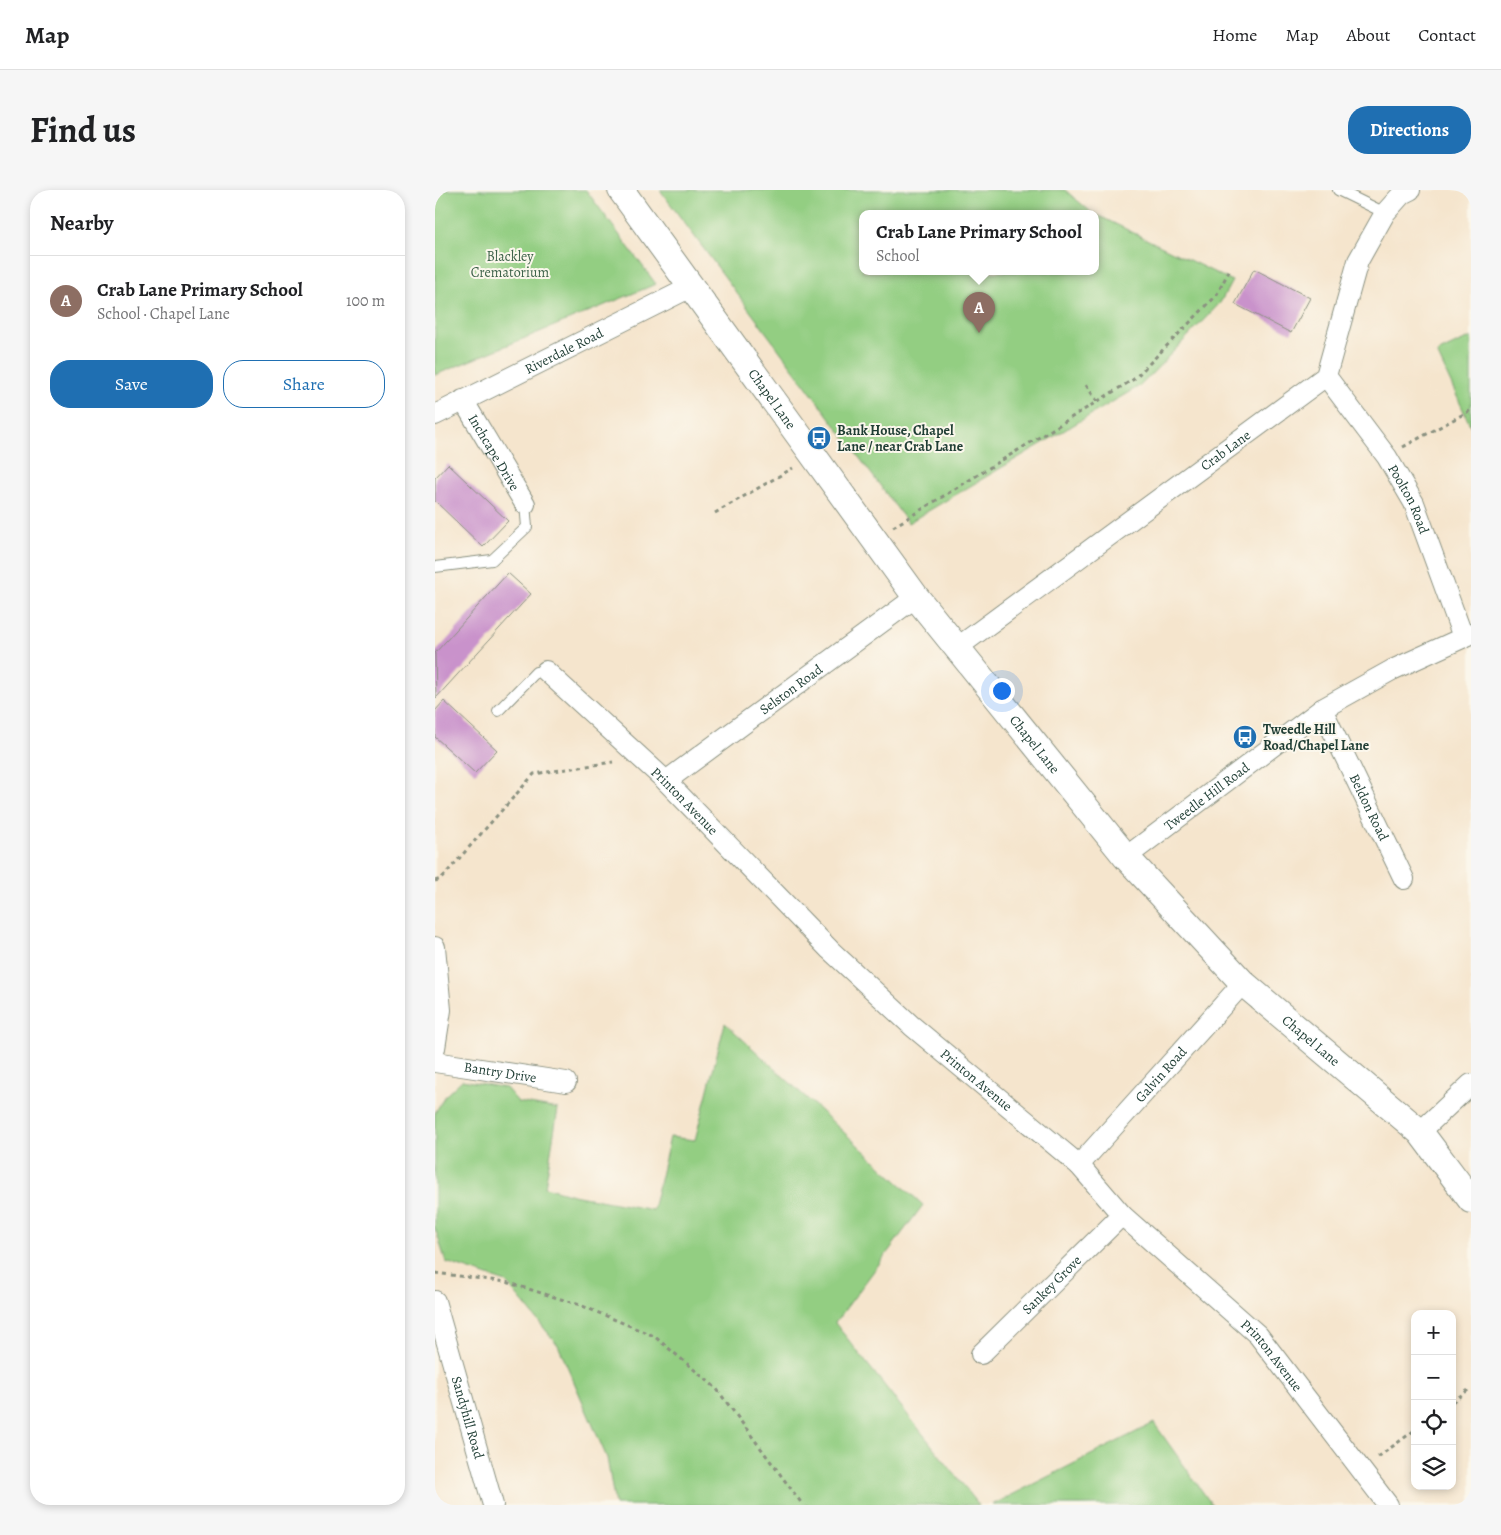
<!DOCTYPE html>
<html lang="en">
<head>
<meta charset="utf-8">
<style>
  body { margin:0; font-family:Alegreya,serif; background:#f6f6f6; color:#202124 }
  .controls { position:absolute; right:15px; bottom:15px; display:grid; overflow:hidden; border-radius:10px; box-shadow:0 2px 8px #0003 }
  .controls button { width:45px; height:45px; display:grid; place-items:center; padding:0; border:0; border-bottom:1px solid #e0e0e0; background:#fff; color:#202124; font:25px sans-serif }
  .you { position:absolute; left:566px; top:500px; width:18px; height:18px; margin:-12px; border:4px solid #fff; border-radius:50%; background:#1a73e8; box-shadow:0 0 0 8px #1a73e833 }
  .badge { display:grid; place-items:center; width:32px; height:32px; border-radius:50%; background:#1f6fb2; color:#fff; font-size:16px; font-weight:700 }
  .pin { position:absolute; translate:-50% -41px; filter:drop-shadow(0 1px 2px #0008) }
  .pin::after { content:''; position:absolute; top:26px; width:18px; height:15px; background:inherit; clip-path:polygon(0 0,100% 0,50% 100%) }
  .popup { position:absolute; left:424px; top:20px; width:240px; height:65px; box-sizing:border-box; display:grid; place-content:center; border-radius:10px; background:#fff; filter:drop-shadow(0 1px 4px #0005); font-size:16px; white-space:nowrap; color:#757577 }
  .popup b { font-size:19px; color:#202124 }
  .popup::after { content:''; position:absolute; left:50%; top:100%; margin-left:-10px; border:10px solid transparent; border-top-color:#fff }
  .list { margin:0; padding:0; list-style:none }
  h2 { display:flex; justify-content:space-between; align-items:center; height:65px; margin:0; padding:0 20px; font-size:21px }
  h2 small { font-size:16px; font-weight:400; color:#757577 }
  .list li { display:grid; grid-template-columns:32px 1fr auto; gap:15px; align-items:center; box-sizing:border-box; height:90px; padding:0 20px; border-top:1px solid #e0e0e0 }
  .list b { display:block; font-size:19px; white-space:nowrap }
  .list p { margin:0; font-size:16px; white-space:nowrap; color:#757577 }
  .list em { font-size:16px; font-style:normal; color:#757577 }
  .actions { display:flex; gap:10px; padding:15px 20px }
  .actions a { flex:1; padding:11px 0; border:1px solid #1f6fb2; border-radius:20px; text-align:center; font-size:18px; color:#1f6fb2 }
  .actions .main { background:#1f6fb2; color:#fff }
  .icon { flex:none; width:28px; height:28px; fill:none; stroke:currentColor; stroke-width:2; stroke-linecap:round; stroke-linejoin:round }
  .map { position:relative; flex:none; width:1036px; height:1315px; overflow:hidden; border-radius:20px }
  header { display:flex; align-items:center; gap:30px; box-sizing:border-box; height:70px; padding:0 25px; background:#fff; border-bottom:1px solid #e0e0e0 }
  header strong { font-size:24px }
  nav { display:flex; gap:28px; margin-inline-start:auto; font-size:18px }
  .intro { display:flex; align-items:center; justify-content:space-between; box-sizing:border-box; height:120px; padding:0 30px }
  h1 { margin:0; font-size:35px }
  .button { padding:12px 22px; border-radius:20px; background:#1f6fb2; color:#fff; font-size:18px; font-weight:700 }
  main { display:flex; gap:30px; padding:0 30px }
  aside { flex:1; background:#fff; border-radius:20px; box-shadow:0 2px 8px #0003 }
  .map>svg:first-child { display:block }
  .green { fill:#93ce82; stroke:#59865b; fill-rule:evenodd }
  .building { fill:#c992cb }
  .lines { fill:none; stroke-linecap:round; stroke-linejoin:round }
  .service-casing { stroke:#8a9180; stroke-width:12 }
  .minor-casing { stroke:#8a9180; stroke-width:22 }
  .tertiary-casing { stroke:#8a9180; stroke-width:28 }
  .path { stroke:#8a9180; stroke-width:3; stroke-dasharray:4 4; stroke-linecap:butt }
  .service { stroke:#fff; stroke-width:10 }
  .minor { stroke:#fff; stroke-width:20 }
  .tertiary { stroke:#fff; stroke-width:26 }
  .labels { text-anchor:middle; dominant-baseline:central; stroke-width:4; stroke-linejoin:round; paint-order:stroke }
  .park-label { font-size:14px; fill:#3c6148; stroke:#fbf7ec }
  .street-label { font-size:14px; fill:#1f3d34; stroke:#fbf7ec }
  .poi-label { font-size:14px; font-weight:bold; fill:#1f3d34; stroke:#fbf7ec; text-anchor:start }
</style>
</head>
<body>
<header>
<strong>Map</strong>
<nav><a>Home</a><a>Map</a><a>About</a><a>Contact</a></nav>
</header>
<div class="intro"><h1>Find us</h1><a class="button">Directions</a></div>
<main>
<aside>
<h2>Nearby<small></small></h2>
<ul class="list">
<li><span class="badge" style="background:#8d6e63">A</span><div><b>Crab Lane Primary School</b><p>School · Chapel Lane</p></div><em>100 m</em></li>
</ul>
<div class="actions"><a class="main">Save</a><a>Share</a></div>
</aside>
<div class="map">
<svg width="1036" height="1315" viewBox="0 0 1036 1315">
  <rect width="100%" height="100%" fill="#fbf7ec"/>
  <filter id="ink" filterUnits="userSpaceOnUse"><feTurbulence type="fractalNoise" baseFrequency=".02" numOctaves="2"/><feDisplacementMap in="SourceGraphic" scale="10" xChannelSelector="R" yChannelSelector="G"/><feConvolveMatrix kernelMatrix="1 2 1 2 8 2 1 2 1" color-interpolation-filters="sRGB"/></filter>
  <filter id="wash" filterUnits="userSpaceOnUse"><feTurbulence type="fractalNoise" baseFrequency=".0096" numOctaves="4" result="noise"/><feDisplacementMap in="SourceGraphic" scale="20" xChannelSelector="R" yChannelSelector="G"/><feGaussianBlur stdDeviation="1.12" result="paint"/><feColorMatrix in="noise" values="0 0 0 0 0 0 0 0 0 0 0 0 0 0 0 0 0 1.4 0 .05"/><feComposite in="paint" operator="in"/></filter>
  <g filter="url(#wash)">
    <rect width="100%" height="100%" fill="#f5e5cd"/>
    <!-- green -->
    <path class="green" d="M 0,0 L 151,0 L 221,94 L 0,185 Z
      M 225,0 L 630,0 L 656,22 L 797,91 L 785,113 L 706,195 L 473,333 ZM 428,24 L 660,24 L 660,82 L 428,82 Z
      M 1036,147 L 1036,237 L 1002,163 Z
      M 290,833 L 488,1015 L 400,1133 L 544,1315 L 180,1315 L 172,1268 L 123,1155 L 71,1092 L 11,1072 L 0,1038 L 0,923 L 10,906 L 27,890 L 71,898 L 83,912 L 123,919 L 110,997 L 138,1005 L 218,1020 L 235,947 L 260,950 Z
      M 719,1233 L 777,1315 L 557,1315 Z"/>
    <g id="blocks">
      <!-- building -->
      <path class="building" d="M 819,79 L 875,108 L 856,143 L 800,114 Z
        M 13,274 L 73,331 L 48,357 L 0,311 L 0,288 Z
        M 73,383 L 96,404 L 1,508 L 0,463 Z
        M 9,511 L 62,560 L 40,583 L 0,547 L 0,521 Z"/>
    </g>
  </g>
  <g filter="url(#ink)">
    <use href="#blocks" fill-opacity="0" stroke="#8a9180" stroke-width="1"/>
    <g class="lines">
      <!-- service casing -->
      <g class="service-casing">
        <path id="service" d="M 903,0 L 950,23
          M 0,377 L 57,370 L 92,337 L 90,314
          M 63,521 L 101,482 L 111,481"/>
      </g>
      <!-- minor casing -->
      <g class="minor-casing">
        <g id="minor">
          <path id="s1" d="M 891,186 L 952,267 L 979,313 L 1028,447"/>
          <path id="s2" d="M 28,210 L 90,314"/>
          <path id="s3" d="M 0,225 L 258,96"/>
          <path id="s4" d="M 523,457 L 891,186 L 923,71 L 950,23 L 967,4 L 975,0"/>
          <path id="s5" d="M 111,481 L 231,591 L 395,760 L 477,836 L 644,975 L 687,1025 L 823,1145 L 953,1315"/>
          <path id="s6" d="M 887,519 L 969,689"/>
          <path id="s7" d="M 231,591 L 481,407"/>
          <path id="s8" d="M 691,667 L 887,519 L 957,480 L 1036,444"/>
          <path d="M 0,757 L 6,820 L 0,858"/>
          <path id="s9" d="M 0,872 L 131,892"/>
          <path d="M 985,942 L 1036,894"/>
          <path id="s10" d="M 644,975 L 808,793"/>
          <path id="s11" d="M 0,1111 L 58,1315"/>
          <path id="s12" d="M 546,1164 L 687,1025"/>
        </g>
      </g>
      <!-- tertiary casing -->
      <g class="tertiary-casing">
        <g id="tertiary">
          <path id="s13" d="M 186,0 L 481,407 L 691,667 L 808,793 L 985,942 L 1036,1010"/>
        </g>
      </g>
      <!-- path -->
      <path class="path" d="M 651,195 L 662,211
        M 968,257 L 1036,220
        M 280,323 L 358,278
        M 458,337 L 699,189 L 781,106 L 794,81
        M 0,691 L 6,689 L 99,584 L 178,572
        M 0,1083 L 71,1092 L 145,1115 L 219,1146 L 281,1198 L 368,1315
        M 1017,1212 L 1036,1198
        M 943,1267 L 980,1240"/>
      <!-- service -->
      <use href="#service" class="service"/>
      <!-- minor -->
      <use href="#minor" class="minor"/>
      <!-- tertiary -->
      <use href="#tertiary" class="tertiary"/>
    </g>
  </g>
  <!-- icons -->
  <defs>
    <g id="bus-disc" transform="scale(1.25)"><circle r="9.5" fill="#1f6fb2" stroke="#fbf7ec"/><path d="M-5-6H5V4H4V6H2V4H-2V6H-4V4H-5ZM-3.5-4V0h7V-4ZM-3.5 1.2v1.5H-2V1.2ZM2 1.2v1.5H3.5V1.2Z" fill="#fff"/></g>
  </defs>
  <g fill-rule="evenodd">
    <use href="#bus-disc" x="384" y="248"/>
    <use href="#bus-disc" x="810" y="547"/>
  </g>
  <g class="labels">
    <!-- park labels -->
    <g class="park-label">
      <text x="75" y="66">Blackley<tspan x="75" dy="16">Crematorium</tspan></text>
    </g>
    <!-- street labels -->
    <g class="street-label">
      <text stroke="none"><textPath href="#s3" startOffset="144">Riverdale Road</textPath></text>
      <text stroke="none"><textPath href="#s13" startOffset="258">Chapel Lane</textPath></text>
      <text stroke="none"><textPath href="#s4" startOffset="332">Crab Lane</textPath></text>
      <text stroke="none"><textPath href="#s2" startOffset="61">Inchcape Drive</textPath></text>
      <text stroke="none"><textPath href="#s1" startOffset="149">Poolton Road</textPath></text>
      <text stroke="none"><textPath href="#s7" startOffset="155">Selston Road</textPath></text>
      <text stroke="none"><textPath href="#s13" startOffset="692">Chapel Lane</textPath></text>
      <text stroke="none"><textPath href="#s8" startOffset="101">Tweedle Hill Road</textPath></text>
      <text stroke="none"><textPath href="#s5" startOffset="190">Printon Avenue</textPath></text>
      <text stroke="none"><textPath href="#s6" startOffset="109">Beldon Road</textPath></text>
      <text stroke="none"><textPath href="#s13" startOffset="1098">Chapel Lane</textPath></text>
      <text stroke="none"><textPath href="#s9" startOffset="66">Bantry Drive</textPath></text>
      <text stroke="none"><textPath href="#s10" startOffset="122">Galvin Road</textPath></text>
      <text stroke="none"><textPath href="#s5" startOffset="594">Printon Avenue</textPath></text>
      <text stroke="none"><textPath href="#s12" startOffset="99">Sankey Grove</textPath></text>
      <text stroke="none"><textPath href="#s5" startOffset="999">Printon Avenue</textPath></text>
      <text stroke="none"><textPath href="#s11" startOffset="121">Sandyhill Road</textPath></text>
    </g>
    <!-- poi labels -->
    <g class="poi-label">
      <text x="402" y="240">Bank House, Chapel<tspan x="402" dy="16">Lane / near Crab Lane</tspan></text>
      <text x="828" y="539">Tweedle Hill<tspan x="828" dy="16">Road/Chapel Lane</tspan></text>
    </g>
  </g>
</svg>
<div class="controls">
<button>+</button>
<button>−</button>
<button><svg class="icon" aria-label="locate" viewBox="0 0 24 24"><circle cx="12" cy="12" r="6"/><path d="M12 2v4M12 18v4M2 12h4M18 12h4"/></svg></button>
<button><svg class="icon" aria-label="layers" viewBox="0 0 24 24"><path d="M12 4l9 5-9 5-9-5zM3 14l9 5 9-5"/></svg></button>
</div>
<div class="you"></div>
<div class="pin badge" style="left:544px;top:143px;background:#8d6e63">A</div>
<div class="popup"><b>Crab Lane Primary School</b>School</div>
</div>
</main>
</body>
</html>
